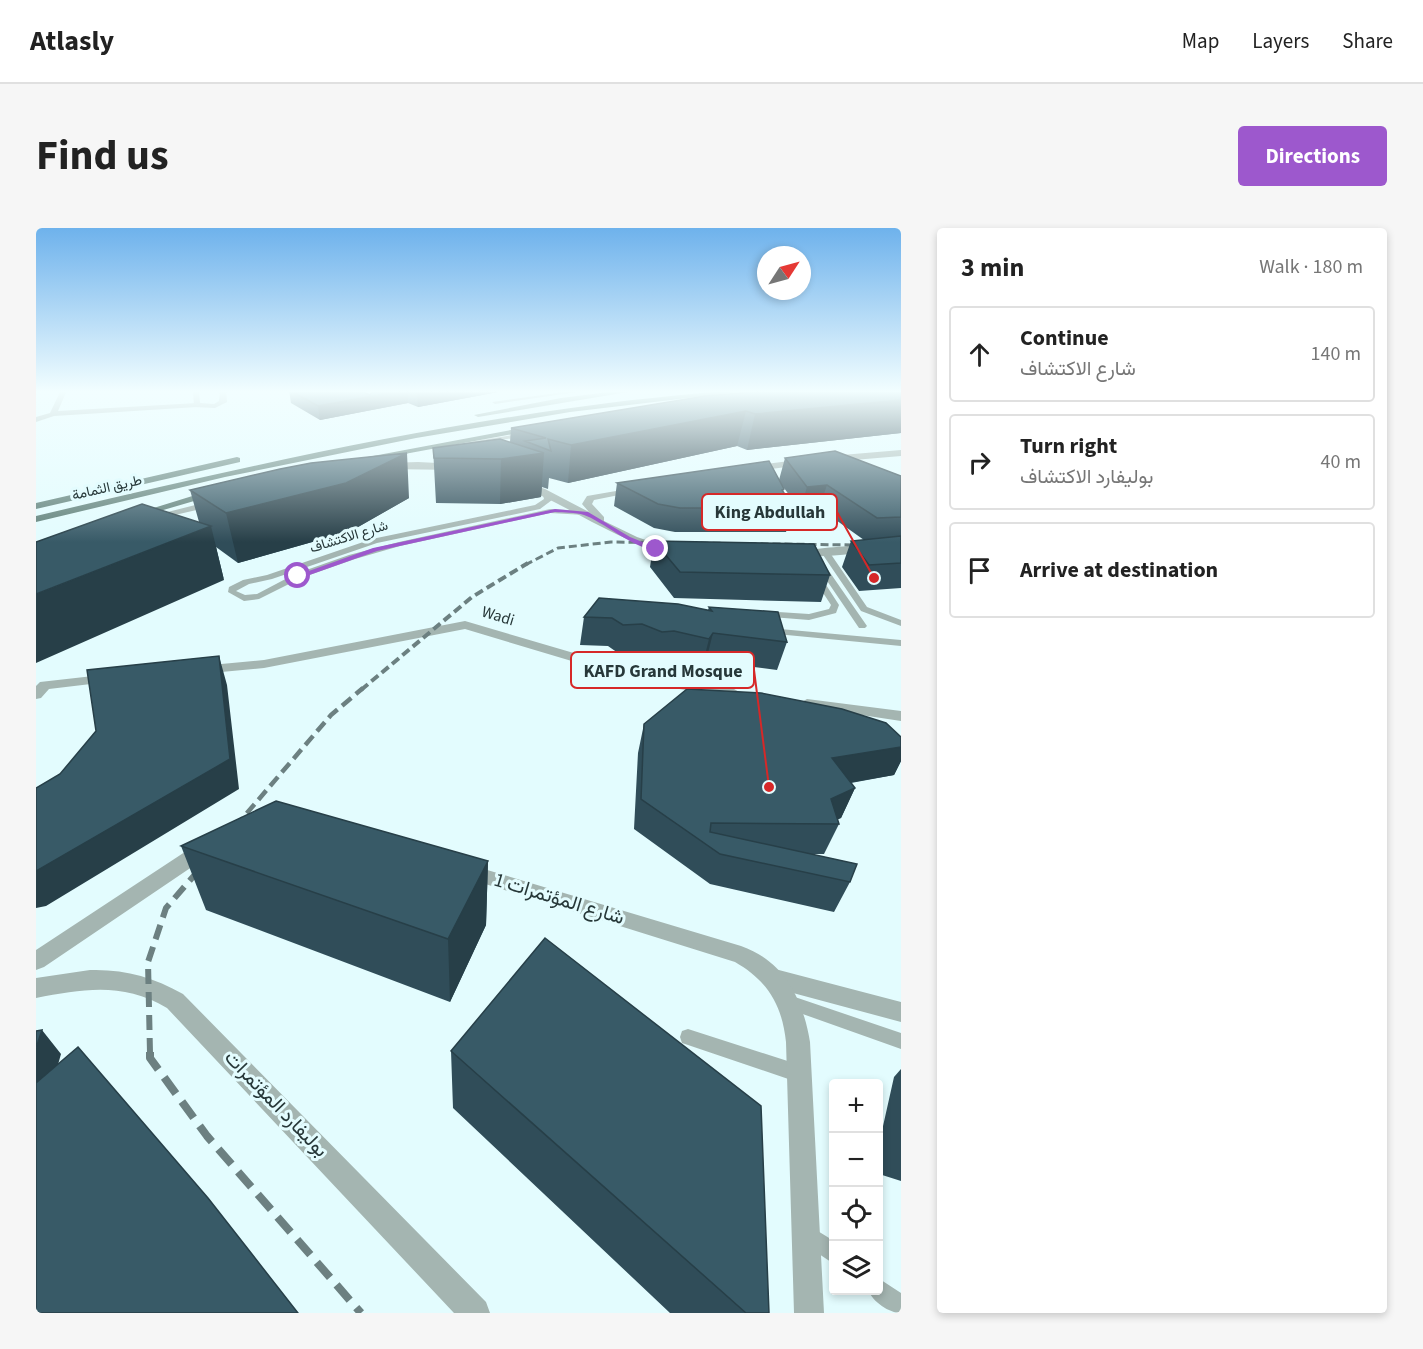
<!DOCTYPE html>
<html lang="en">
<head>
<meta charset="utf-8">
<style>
  body { margin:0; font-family:"Source Sans 3",Vazirmatn,sans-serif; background:#f6f6f6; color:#222 }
  .controls { position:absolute; right:18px; bottom:18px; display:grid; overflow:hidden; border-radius:6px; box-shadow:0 3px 9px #0003 }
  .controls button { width:54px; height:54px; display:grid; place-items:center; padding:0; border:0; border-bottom:2px solid #e0e0e0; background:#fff; color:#222; font:30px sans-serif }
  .compass { position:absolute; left:721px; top:18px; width:54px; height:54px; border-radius:50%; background:#fff; box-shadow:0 3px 9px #0003; rotate:54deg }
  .stop { position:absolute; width:18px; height:18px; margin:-14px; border:4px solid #9d58cd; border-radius:50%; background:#fff }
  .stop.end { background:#9d58cd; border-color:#fff; box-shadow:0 2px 6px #0008 }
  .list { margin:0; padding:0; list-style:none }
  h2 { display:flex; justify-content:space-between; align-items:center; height:78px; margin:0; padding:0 24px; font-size:26px }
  h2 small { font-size:20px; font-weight:400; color:#767676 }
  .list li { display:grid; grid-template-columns:39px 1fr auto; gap:18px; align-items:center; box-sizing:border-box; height:96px; margin:0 12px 12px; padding:0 12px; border:2px solid #e0e0e0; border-radius:6px }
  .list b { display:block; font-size:22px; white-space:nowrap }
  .list p { margin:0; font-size:20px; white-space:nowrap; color:#767676 }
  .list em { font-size:20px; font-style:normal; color:#767676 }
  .icon { flex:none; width:33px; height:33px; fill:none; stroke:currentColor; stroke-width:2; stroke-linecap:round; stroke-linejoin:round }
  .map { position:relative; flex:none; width:865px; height:1085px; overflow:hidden; border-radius:6px }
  header { display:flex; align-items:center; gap:36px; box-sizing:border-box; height:84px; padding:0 30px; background:#fff; border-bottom:2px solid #e0e0e0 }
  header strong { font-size:28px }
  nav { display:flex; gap:33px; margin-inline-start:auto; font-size:21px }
  .intro { display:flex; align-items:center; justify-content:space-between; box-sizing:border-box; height:144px; padding:0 36px }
  h1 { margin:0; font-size:42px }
  .button { padding:15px 27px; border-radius:6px; background:#9d58cd; color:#fff; font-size:21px; font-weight:700 }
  main { display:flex; gap:36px; padding:0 36px }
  aside { flex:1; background:#fff; border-radius:6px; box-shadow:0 3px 9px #0003 }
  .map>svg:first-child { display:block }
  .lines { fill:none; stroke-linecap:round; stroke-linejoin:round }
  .service { fill:#a4b5b1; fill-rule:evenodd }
  .pedestrian { fill:#a4b5b1; fill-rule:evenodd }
  .minor { fill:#a4b5b1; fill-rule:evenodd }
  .tertiary { fill:#a4b5b1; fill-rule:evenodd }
  .secondary { fill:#7c9690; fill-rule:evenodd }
  .primary { fill:#5f7f78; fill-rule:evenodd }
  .rail-far4 { stroke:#6c8081; stroke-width:3; stroke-dasharray:8 4; stroke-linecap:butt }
  .rail-far3 { stroke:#6c8081; stroke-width:4; stroke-dasharray:9 4.5; stroke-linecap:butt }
  .rail-far2 { stroke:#6c8081; stroke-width:4.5; stroke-dasharray:12 6; stroke-linecap:butt }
  .rail-far1 { stroke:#6c8081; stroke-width:6; stroke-dasharray:15 8; stroke-linecap:butt }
  .rail { stroke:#6c8081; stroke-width:8; stroke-dasharray:20 10; stroke-linecap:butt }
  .wall { fill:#304d59 }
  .shaded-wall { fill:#273f48 }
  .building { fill:#385a67; stroke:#273f48; stroke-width:1.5 }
  .route { fill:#9d58cd }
  .labels { text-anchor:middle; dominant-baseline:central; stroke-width:6; stroke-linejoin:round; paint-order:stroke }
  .far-street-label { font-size:14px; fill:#273839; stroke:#e3fcfe }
  .street-label { font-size:16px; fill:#273839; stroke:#e3fcfe }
  .near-street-label { font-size:20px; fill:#273839; stroke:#e3fcfe }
  .leader { fill:none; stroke:#d62828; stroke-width:2 }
  .callout-dot { fill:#d62828; stroke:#e3fcfe; stroke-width:2 }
  .callout { fill:#e3fcfe; stroke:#d62828; stroke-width:2 }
  .callout-label { font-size:18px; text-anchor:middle; font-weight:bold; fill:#273839 }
</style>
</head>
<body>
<header>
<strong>Atlasly</strong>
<nav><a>Map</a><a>Layers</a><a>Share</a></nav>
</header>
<div class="intro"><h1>Find us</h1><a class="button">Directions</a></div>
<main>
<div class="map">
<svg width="865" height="1085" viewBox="0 0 865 1085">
  <rect width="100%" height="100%" fill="#e3fcfe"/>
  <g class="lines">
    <!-- service -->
    <path class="service" d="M 543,162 L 555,162 L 459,176 L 456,174 Z
      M 489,205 L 491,208 L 399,222 L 396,220 Z
      M 509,262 L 512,264 L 516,272 L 504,281 L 341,315 L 236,351 L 213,356 L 200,363 L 209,367 L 221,366 L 259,346 L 313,327 L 363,314 L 514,281 L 549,283 L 553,285 L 549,287 L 514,285 L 364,318 L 319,331 L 265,350 L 223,371 L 208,373 L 192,364 L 193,359 L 207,352 L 231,347 L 336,311 L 499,277 L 508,271 L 506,264 Z
      M 786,322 L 792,322 L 831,379 L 865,392 L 865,398 L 825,383 L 785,324 Z
      M 782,336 L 788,336 L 831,398 L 829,400 L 823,400 L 781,338 Z
      M 780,345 L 783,346 L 803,377 L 800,385 L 773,392 L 724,388 L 724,384 L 727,383 L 773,386 L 793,381 L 795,377 L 776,348 Z
      M 733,400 L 865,412 L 865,418 L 730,405 L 730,401 Z
      M 753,767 L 865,805 L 865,821 L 747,779 L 745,774 L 747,769 Z
      M 652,801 L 764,837 L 770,840 L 773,846 L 770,852 L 764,855 L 652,817 L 646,815 L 644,809 L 646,803 Z
      M 772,997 L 798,1013 L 798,1036 L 765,1014 L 762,1007 L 765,1000 Z
      M 842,1050 L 865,1065 L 865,1085 C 853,1085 837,1074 832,1062 L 842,1062 Z"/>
    <!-- pedestrian -->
    <path class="pedestrian" d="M 429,393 L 623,450 L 698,461 L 705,465 L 698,469 L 616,457 L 429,401 L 228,440 L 164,446 L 157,442 L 164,438 L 228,432 Z
      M 75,446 L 80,447 L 82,450 L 80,453 L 13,461 L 5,470 L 0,471 L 0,458 L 4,454 Z
      M 771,471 L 865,483 L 865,493 L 766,478 L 764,475 Z
      M 739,741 L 865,774 L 865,794 L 731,758 L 728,751 L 731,744 Z"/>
    <!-- minor -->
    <path class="minor" d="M 25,162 L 31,162 L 22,183 L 161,175 L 165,177 L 161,179 L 18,188 L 0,194 L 0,189 L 14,185 Z
      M 865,222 L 865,228 L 794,234 L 790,231 L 794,228 Z
      M 769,231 L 772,232 L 772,236 L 714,244 L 710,241 L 714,238 Z
      M 382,234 L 421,236 L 425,239 L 421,242 L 351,241 L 347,238 L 351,235 Z
      M 486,253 L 509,261 L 553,284 L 546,276 L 551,268 L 603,259 L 603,263 L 558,272 L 556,276 L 568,289 L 568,293 L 601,309 L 642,323 L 637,326 C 581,314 536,279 483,258 L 481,256 Z
      M 179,272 L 184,275 L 182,277 L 113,293 L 108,290 Z
      M 865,314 L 865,320 C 846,322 768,334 756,325 C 761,321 851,315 865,314 Z
      M 168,614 L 175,616 L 177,621 L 175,626 L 8,739 L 0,742 L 0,722 L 161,616 Z
      M 431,636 L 705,718 C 748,733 767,771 774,814 L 788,1085 L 758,1085 L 750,814 C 746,777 732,753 699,734 L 424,648 L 421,643 L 424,638 Z
      M 54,742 C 89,741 117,749 147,766 L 450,1074 L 454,1085 L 418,1085 L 131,780 C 87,754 48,761 0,770 L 0,750 Z"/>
    <!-- tertiary -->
    <path class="tertiary" d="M 157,162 L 163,162 L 164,175 L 178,176 L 183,173 L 184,162 L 190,162 L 191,174 L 179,180 L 158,179 Z"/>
    <!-- secondary -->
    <path class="secondary" d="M 588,162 L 604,162 L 442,189 L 438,187 L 525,170 Z"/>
    <!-- primary -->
    <path class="primary" d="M 698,162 L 719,162 L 534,184 L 380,210 L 189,249 L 0,294 L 0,288 C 177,246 355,205 535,180 C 590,172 644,167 698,162 Z
      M 496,198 L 500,200 L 499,202 L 309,237 L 305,234 Z
      M 201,229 L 204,230 L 204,234 L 0,281 L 0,275 Z
      M 179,261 L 184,264 L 182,266 L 100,290 L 95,287 Z"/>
    <!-- rail-far4 -->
    <path class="rail-far4" d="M 489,337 L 522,320 L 575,314 L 821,317 L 865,312"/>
    <!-- rail-far3 -->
    <path class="rail-far3" d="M 325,462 L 436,369 L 492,335"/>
    <!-- rail-far2 -->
    <path class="rail-far2" d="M 199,599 L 295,487 L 327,460"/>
    <!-- rail-far1 -->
    <path class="rail-far1" d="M 114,825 L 112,734 L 130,680 L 168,636"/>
    <!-- rail -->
    <path class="rail" d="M 114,824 L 114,830 L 171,908 L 325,1085"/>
  </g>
  <!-- wall -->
  <path class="wall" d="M 253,162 L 334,167 L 337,162 L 473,162 L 382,179 L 372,175 L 284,192 L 255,175 Z
    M 865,162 L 865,205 L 711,222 L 701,218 L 532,255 L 513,250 L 512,261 L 506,259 L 505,269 L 464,276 L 400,275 L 397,220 L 474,214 L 475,200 Z
    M 749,230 L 865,248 L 865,360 L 823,363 L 806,339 L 815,313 L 828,312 L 783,280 L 764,282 L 743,253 L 748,261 L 747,264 L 758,280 L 750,304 L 639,304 L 618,300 L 578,278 L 581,255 L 743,252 Z
    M 154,262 L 373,270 L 315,303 L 202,335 L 180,319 L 188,352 L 163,294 Z
    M 618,313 L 794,347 L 785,374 L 638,370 L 614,339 Z
    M 673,379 L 751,414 L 741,442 L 670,433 L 666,439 L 632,431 L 620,432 L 601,424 L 582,425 L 572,418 L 544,417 L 548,389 L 672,382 Z
    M 608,496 L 865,509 L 865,533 L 858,547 L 815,555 L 819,560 L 805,590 L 801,591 L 803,596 L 788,626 L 776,626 L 814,654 L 798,684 L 674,656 L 598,601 L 602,525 Z
    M 145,618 L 452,633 L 450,697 L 414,774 L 170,682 Z
    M 415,823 L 733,1085 L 634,1085 L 417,880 Z
    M 865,841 L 865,953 L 843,946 L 843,916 L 858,849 Z"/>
  <!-- shaded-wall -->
  <path class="shaded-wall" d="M 369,162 L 372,162 L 372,175 L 284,192 L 282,178 Z
    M 402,162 L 473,162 L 382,179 L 381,165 Z
    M 865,172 L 865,205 L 711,222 L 719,186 Z
    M 710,183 L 701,218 L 532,255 L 535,217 Z
    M 371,225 L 373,270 L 315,303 L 202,335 L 190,285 Z
    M 508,225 L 505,269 L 464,276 L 465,231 Z
    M 791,257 L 783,280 L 764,282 L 771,259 Z
    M 175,298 L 188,352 L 0,435 L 0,366 Z
    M 677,405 L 670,433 L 666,439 L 673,411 Z
    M 183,428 L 191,457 L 203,561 L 10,678 L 0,680 L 0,643 Z
    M 865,519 L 865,533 L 858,547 L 783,560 L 796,530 Z
    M 819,560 L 805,590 L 792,596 L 795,571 Z
    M 452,633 L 450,697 L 414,774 L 412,711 Z
    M 6,802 L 25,826 L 7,890 L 0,883 L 0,820 Z"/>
  <!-- building -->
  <path class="building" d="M 253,162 L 323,162 L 334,167 L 337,162 L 369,162 L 282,178 Z
    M 373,162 L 402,162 L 381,165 Z
    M 739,162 L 865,162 L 865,172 L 719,186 L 710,183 L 535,217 L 512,211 L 515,223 L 489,213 L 510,210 L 475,200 L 669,168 Z
    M 464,211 L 508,225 L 465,231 L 398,230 L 397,220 Z
    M 799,223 L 865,248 L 865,289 L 841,290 L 791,257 L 771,259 L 749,230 Z
    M 371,225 L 310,255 L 190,285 L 154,262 L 244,241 L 275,235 Z
    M 733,233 L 748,261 L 746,262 L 758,280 L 644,280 L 622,276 L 581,255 Z
    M 106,276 L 175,298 L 0,366 L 0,314 Z
    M 865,308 L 865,335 L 833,337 L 815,313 Z
    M 618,313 L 778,316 L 794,347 L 644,344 Z
    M 563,370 L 642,376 L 676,383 L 673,379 L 742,384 L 751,414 L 677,405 L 673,411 L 638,403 L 626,404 L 606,396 L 587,397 L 576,390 L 548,389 Z
    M 183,428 L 194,531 L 0,643 L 0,560 L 24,546 L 60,503 L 51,442 Z
    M 651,461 L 725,465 L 806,481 L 850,495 L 865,509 L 865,519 L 796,530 L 819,560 L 795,571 L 803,596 L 675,595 L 674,604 L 821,636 L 814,654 L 684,626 L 605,571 L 608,496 Z
    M 240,573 L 452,633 L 412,711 L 145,618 Z
    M 509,710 L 725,878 L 733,1085 L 710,1085 L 415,823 Z
    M 6,802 L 0,820 L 0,803 Z
    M 42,819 L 172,970 L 262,1085 L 0,1085 L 0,855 Z"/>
  <!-- sky -->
  <linearGradient id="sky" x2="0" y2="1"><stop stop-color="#6eb2ec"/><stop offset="0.52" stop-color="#f2feff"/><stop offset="1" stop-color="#f2feff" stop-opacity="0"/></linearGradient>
  <rect width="865" height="314" fill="url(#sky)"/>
  <!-- route -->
  <path class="route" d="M 519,281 L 552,284 L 594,309 L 624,321 C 607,328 565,292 548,287 C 539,284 528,285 519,284 L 341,323 L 265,350 L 259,348 L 337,320 Z"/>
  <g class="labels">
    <!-- far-street labels -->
    <g class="far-street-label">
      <text transform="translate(71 260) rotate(-13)">طريق الثمامة</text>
      <text transform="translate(313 309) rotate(-17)">شارع الاكتشاف</text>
    </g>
    <!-- street labels -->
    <g class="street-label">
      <text transform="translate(462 388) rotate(17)">Wadi</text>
    </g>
    <!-- near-street labels -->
    <g class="near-street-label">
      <text transform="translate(523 671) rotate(17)">شارع المؤتمرات 1</text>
      <text transform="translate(240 876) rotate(46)">بوليفارد المؤتمرات</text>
    </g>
  </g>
  <!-- callouts -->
  <path class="leader" d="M838 350L801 284M733 559L718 442"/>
  <g class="callout-dot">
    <circle cx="838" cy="350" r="6"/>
    <circle cx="733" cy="559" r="6"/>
  </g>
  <g class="callout">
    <rect x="666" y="266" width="135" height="36" rx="6"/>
    <rect x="535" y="424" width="183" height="36" rx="6"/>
  </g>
  <g class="callout-label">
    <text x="734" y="290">King Abdullah</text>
    <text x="627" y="449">KAFD Grand Mosque</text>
  </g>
</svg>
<div class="controls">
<button>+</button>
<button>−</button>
<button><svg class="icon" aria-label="locate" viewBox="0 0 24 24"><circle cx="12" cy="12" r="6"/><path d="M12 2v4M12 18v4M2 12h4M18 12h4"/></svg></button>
<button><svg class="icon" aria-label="layers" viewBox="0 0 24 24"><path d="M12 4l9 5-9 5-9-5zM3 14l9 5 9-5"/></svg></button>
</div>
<svg class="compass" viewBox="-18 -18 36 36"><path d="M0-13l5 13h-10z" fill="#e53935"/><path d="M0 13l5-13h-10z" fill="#767676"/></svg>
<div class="stop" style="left:262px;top:348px"></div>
<div class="stop end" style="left:620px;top:321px"></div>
</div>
<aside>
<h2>3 min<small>Walk · 180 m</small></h2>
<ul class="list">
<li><svg class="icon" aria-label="ahead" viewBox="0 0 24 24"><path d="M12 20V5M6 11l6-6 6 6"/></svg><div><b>Continue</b><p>شارع الاكتشاف</p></div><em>140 m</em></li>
<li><svg class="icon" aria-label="right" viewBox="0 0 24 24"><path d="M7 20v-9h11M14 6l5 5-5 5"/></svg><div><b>Turn right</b><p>بوليفارد الاكتشاف</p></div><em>40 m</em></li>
<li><svg class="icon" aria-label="arrive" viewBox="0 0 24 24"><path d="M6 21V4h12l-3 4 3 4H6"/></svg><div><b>Arrive at destination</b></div></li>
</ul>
</aside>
</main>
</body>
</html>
